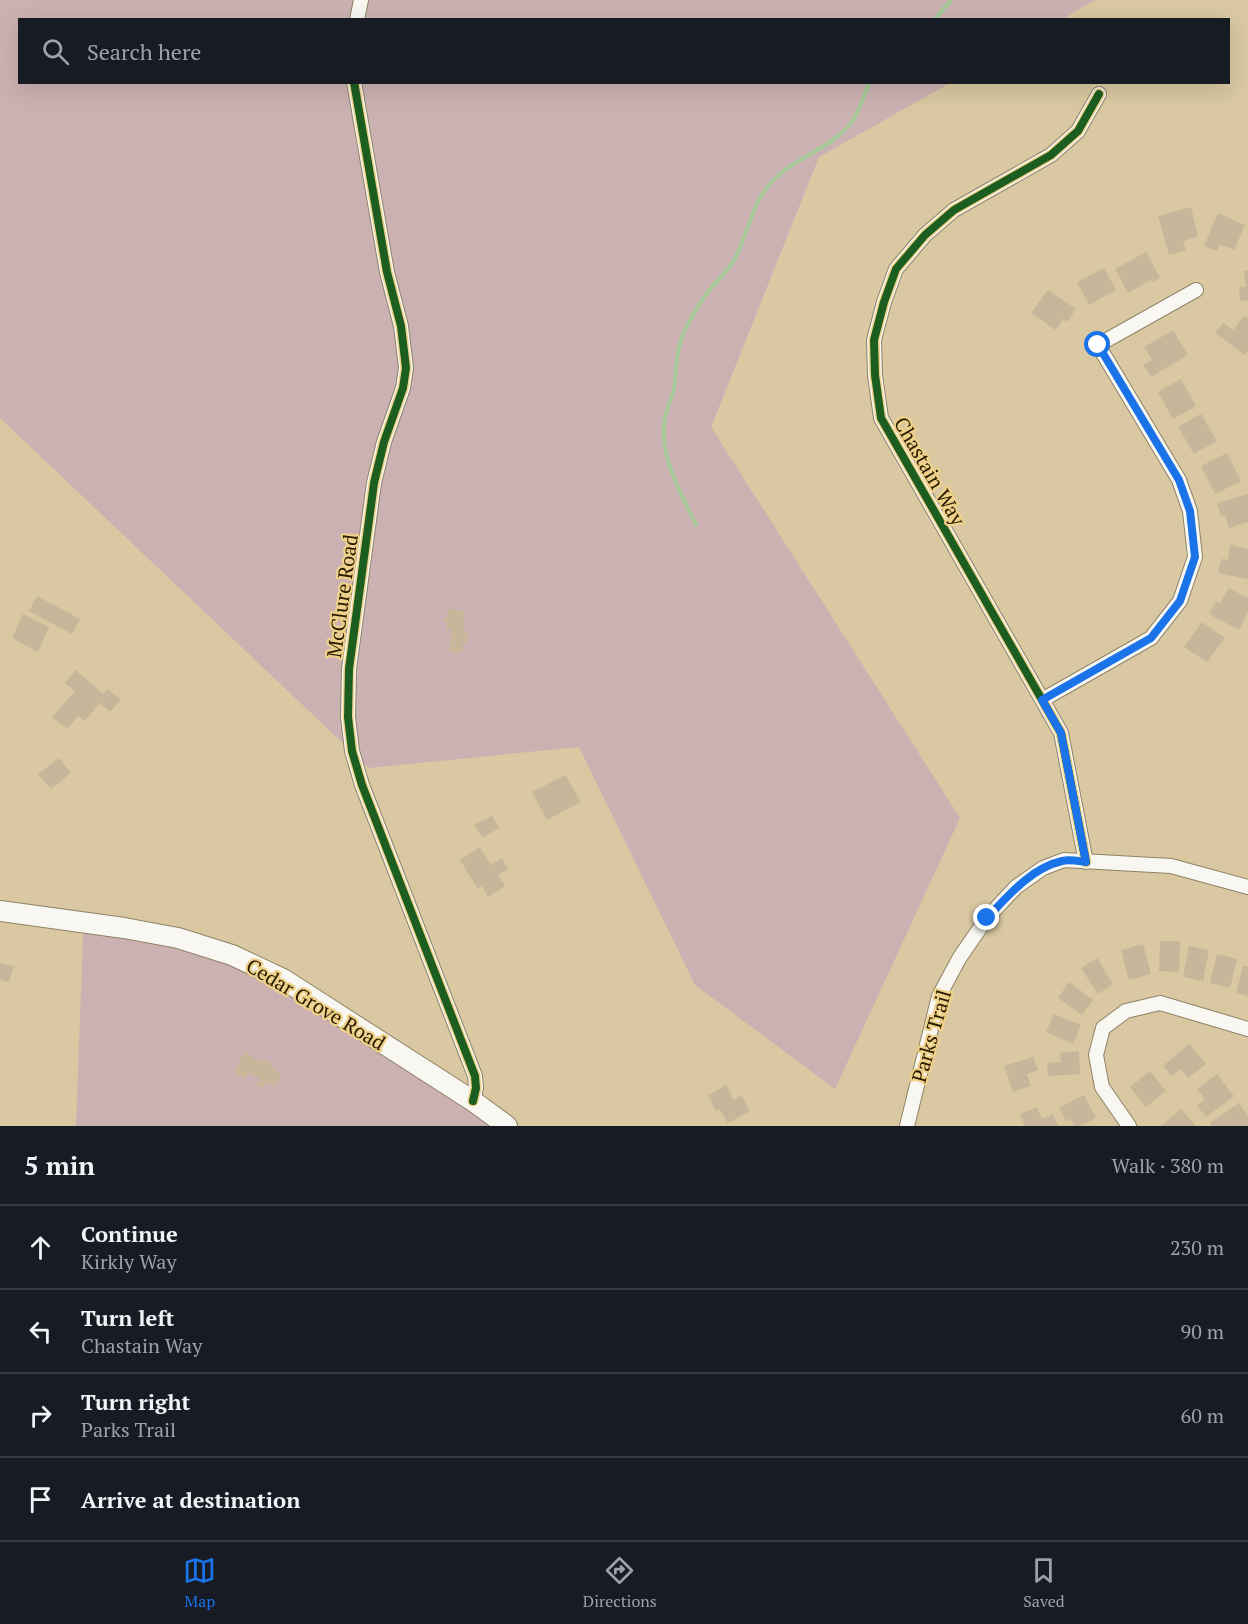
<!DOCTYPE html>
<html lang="en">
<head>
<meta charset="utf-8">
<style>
  body { margin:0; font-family:"PT Serif",serif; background:#242831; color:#f1f3f6 }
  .stop { position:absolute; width:18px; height:18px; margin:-14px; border:4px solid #1a73e8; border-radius:50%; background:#fff }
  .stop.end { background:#1a73e8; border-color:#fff; box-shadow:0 2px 6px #0008 }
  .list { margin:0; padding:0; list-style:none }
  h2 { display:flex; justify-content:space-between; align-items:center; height:78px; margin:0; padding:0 24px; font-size:26px }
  h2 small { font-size:20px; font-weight:400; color:#9ea1a6 }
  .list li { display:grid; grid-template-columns:39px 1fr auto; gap:18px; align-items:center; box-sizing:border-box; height:84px; padding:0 24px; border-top:2px solid #363941 }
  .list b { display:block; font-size:22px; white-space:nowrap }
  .list p { margin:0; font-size:20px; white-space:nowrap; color:#9ea1a6 }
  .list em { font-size:20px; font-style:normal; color:#9ea1a6 }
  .icon { flex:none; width:33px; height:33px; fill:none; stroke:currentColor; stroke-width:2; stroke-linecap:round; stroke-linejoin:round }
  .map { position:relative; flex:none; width:1248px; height:1126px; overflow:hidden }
  .search { position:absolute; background:#171b24; box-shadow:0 6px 24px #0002; left:18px; right:18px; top:18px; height:66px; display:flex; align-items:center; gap:15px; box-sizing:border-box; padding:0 21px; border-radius:0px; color:#9ea1a6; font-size:22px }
  .sheet { height:414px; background:#171b24 }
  nav { display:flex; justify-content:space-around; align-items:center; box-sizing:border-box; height:84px; border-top:2px solid #363941; background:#171b24; font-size:16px; color:#9ea1a6 }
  nav a { display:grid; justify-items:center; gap:3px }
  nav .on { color:#1a73e8 }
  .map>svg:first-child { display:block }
  .green { fill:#ccb1b2 }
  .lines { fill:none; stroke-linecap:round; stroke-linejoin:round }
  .stream { stroke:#a7c999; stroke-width:4 }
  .building { fill:#c7b69a }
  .minor-casing { stroke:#8e8367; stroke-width:16 }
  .secondary-casing { stroke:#8e8367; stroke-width:22 }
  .minor { stroke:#f9f7f1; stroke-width:14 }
  .secondary { stroke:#f9f7f1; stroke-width:20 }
  .cycleway-casing { stroke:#f0d18a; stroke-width:11 }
  .cycleway { stroke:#1b5e20; stroke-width:8 }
  .route { stroke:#1a73e8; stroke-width:8 }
  .labels { text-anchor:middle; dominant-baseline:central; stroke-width:4.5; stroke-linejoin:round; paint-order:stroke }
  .street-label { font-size:20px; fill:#271b00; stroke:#f0d18a }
</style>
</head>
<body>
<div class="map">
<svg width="1248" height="1126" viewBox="0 0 1248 1126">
  <rect width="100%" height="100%" fill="#d9c8a1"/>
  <!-- green -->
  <path class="green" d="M 0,0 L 1095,0 L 1061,20 L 20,20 L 20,82 L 950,83 L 819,157 L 711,427 L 960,818 L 835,1089 L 695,985 L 579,747 L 369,768 L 0,418 Z
    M 84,911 L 231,947 L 392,1036 L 503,1126 L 76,1126 Z"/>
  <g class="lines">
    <!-- stream -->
    <path class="stream" d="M 934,20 L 951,0
      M 696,525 C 681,493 658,456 665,418 C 667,408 672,398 674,388 C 677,367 676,345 687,326 C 692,317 697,307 703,299 C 712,285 726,274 734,260 C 748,236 750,208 768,186 C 790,158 828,152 851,123 C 860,111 863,96 870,82"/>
  </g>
  <!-- building -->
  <path class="building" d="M 1191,207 L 1198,237 L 1183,241 L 1186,250 L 1169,255 L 1158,216 Z
    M 1218,213 L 1245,225 L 1234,250 L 1220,244 L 1217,251 L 1204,246 Z
    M 1146,252 L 1160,278 L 1152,282 L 1151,280 L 1128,293 L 1115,269 Z
    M 1104,268 L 1116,290 L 1089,305 L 1077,282 Z
    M 1244,271 L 1248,271 L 1248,300 L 1240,301 L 1239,287 L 1246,286 Z
    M 1048,290 L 1076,309 L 1067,322 L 1063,319 L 1056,330 L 1031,313 Z
    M 1244,316 L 1248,319 L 1248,351 L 1245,355 L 1215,333 L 1223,323 L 1233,330 Z
    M 1173,330 L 1188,355 L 1151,377 L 1143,365 L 1152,360 L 1144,347 Z
    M 1181,379 L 1196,406 L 1173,419 L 1158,392 Z
    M 1201,414 L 1217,441 L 1194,454 L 1178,427 Z
    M 1227,453 L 1241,481 L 1215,494 L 1201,466 Z
    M 1248,494 L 1248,522 L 1229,528 L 1225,515 L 1221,516 L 1217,503 Z
    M 1230,545 L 1248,549 L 1248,579 L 1218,573 L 1221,559 L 1228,560 Z
    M 1229,588 L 1248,598 L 1248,612 L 1239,630 L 1209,614 L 1216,601 L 1220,603 Z
    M 37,596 L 80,619 L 72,634 L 29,611 Z
    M 448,609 L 465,611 L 464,631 L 469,631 L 468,642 L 463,642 L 462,653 L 449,652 L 452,630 L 446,630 L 447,622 L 444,622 L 444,617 L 447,617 Z
    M 23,614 L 49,627 L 38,652 L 12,638 Z
    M 1202,622 L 1225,638 L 1207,662 L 1184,647 Z
    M 76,670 L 103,694 L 108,689 L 121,700 L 110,712 L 100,703 L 84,721 L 78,716 L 67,729 L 52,717 L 75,691 L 65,683 Z
    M 59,758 L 71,773 L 51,789 L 38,774 Z
    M 565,775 L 581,802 L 547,820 L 532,792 Z
    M 492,816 L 499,828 L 483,838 L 474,825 Z
    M 480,847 L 491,865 L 502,858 L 508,869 L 498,875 L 505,886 L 488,897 L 482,886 L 478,889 L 460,860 Z
    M 1160,941 L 1180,941 L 1179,972 L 1159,971 Z
    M 1143,944 L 1151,974 L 1129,980 L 1121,950 Z
    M 1189,946 L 1209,950 L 1203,981 L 1183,977 Z
    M 1217,954 L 1237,959 L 1230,988 L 1210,983 Z
    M 1097,958 L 1113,984 L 1098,994 L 1081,968 Z
    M 0,963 L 14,966 L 9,982 L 0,980 Z
    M 1243,966 L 1248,967 L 1248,996 L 1236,993 Z
    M 1069,982 L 1093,1000 L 1082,1015 L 1058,998 Z
    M 1054,1014 L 1081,1025 L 1073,1044 L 1046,1032 Z
    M 1189,1044 L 1206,1064 L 1188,1078 L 1181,1069 L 1172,1076 L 1163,1066 Z
    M 1079,1051 L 1080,1074 L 1048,1076 L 1047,1063 L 1061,1062 L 1060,1053 Z
    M 245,1052 L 256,1059 L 261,1061 L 263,1058 L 273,1064 L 271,1066 L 281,1074 L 277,1085 L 275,1084 L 273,1087 L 266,1083 L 263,1088 L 257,1085 L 260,1079 L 248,1073 L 245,1079 L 233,1072 Z
    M 1033,1057 L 1038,1070 L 1027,1074 L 1031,1086 L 1013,1092 L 1004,1066 Z
    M 1150,1071 L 1166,1091 L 1146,1107 L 1130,1087 Z
    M 1217,1074 L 1234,1096 L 1206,1117 L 1197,1106 L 1205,1099 L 1197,1089 Z
    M 726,1085 L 734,1100 L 741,1095 L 750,1111 L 728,1123 L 719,1109 L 716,1111 L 708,1095 Z
    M 1084,1095 L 1096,1118 L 1080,1126 L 1074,1126 L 1070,1119 L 1066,1121 L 1059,1108 Z
    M 1239,1103 L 1248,1117 L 1248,1126 L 1212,1126 L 1210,1123 Z
    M 1037,1107 L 1042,1119 L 1053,1114 L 1058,1126 L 1025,1126 L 1020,1114 Z
    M 1181,1109 L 1196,1126 L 1161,1126 Z"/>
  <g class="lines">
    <!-- minor casing -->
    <g class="minor-casing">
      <path id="minor" d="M 357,20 L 361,0
        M 354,82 L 387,272 L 401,326 L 406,368 L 403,388 L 384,442 L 374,483 L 349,669 L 348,717 L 352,751 L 362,785 L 475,1076 L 476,1088 L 473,1101
        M 1042,700 L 1151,638 L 1180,601 L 1195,557 L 1190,511 L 1179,480 L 1098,345 L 1196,290
        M 1086,862 L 1061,733 L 881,418 L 875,375 L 874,340 L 884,302 L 896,269 L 925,235 L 954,210 L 1051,155 L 1078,131 L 1099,94
        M 907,1126 L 939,996 L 960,957 L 987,918 L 1016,887 L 1043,868 L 1064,860 L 1171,866 L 1248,887
        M 1129,1126 L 1102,1087 L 1096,1055 L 1103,1028 L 1126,1011 L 1160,1003 L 1248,1029"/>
    </g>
    <!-- secondary casing -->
    <g class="secondary-casing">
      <path id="secondary" d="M 0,911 L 124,928 L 178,938 L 232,955 L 283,979 L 473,1101 L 507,1126"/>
    </g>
    <!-- minor -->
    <use href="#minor" class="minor"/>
    <!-- secondary -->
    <use href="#secondary" class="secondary"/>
    <!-- cycleway casing -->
    <g class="cycleway-casing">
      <path id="cycleway" d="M 354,82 L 387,272 L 401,326 L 406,368 L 403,388 L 384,442 L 374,483 L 349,669 L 348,717 L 352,751 L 362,785 L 475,1076 L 476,1088 L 473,1101
        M 1086,862 L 1061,733 L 881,418 L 875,375 L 874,340 L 884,302 L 896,269 L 925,235 L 954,210 L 1051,155 L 1078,131 L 1099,94"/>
    </g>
    <!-- cycleway -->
    <use href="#cycleway" class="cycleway"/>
  </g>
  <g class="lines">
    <!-- route -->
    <path class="route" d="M 987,918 C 1008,896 1031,868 1062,861 C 1069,859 1078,861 1086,862 L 1061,733 L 1042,700 L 1151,638 L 1180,601 L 1195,557 L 1190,511 L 1179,480 L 1098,345"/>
  </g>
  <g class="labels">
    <!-- street labels -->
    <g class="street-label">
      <text transform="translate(930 471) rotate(60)">Chastain Way</text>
      <text transform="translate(342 596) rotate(-82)">McClure Road</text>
      <text transform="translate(316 1004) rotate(31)">Cedar Grove Road</text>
      <text transform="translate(931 1036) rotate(-74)">Parks Trail</text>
    </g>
  </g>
</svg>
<div class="stop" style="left:1098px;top:345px"></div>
<div class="stop end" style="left:987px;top:918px"></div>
<div class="search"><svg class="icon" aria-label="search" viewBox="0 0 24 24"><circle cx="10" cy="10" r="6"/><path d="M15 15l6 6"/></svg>Search here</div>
</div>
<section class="sheet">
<h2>5 min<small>Walk · 380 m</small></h2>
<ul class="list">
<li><svg class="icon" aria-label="ahead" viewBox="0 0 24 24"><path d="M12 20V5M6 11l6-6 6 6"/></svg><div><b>Continue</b><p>Kirkly Way</p></div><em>230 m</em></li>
<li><svg class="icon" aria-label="left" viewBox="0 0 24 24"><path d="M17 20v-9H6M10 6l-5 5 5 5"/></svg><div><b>Turn left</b><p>Chastain Way</p></div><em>90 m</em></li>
<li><svg class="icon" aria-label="right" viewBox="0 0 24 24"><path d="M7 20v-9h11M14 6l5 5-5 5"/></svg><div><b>Turn right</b><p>Parks Trail</p></div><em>60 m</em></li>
<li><svg class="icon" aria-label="arrive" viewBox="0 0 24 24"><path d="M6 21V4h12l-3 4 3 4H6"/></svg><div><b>Arrive at destination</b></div></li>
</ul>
</section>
<nav>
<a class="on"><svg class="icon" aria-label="map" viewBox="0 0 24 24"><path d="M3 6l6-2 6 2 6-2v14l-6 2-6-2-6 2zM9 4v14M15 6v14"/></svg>Map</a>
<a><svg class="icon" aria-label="directions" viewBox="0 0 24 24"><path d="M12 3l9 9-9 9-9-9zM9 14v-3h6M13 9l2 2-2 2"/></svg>Directions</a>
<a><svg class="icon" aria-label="saved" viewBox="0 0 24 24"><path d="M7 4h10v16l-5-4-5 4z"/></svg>Saved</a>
</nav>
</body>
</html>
